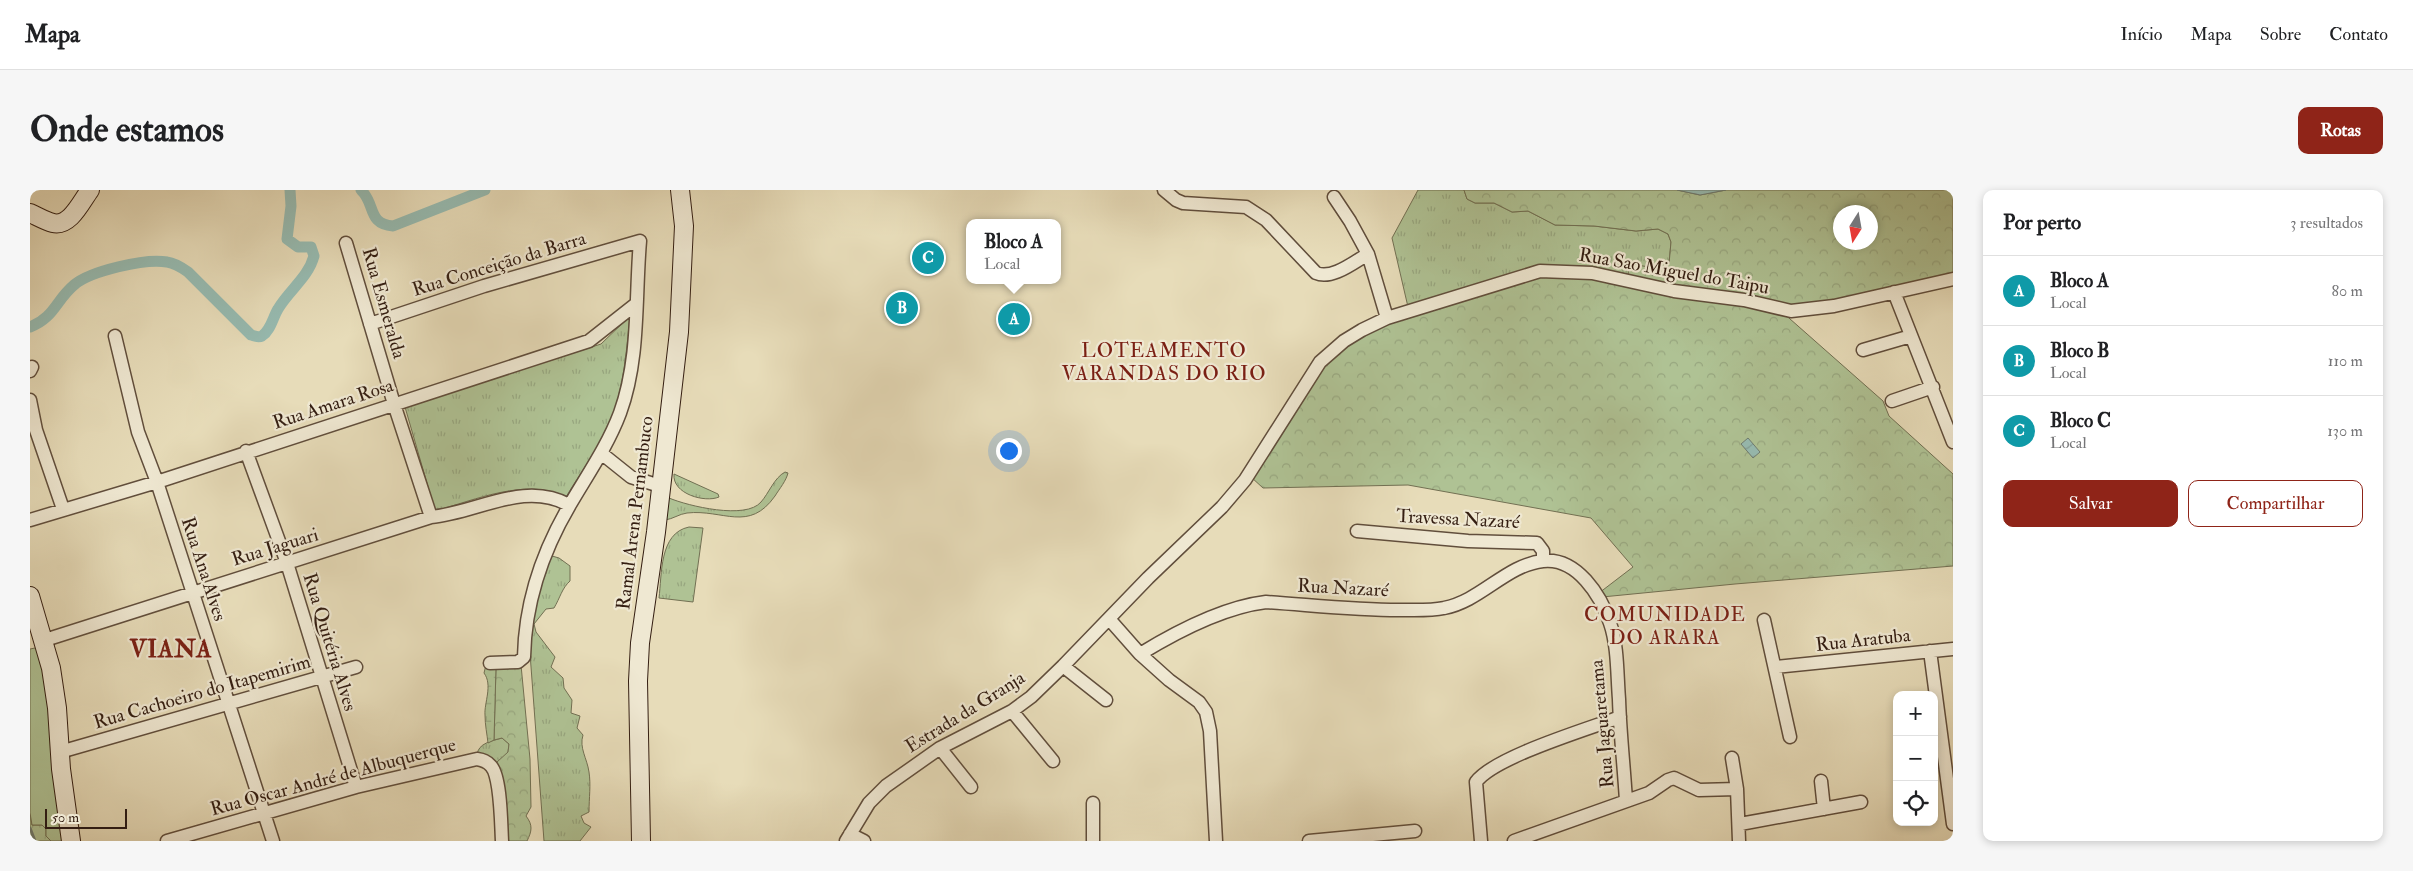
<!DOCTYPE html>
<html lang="pt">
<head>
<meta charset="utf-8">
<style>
  body { margin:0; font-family:"IM FELL Double Pica",serif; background:#f6f6f6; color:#202124 }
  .controls { position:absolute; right:15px; bottom:15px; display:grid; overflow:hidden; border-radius:10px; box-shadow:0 2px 8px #0003 }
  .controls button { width:45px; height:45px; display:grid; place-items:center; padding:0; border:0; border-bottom:1px solid #e0e0e0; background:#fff; color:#202124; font:25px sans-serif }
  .compass { position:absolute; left:1803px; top:15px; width:45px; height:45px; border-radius:50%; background:#fff; box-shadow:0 2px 8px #0003; rotate:191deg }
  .scale { position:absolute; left:15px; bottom:12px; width:82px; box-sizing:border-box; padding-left:5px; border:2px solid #341e12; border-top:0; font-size:14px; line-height:18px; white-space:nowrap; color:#341e12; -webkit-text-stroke:4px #efe8d2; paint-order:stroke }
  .you { position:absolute; left:978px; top:260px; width:18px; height:18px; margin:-12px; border:4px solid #fff; border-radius:50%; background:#1a73e8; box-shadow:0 0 0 8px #1a73e833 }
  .badge { display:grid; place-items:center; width:32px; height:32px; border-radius:50%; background:#8f2418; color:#fff; font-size:16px; font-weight:700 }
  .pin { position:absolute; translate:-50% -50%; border:2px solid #fff; box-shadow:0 1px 5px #0006 }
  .popup { position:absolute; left:936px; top:29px; width:95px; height:65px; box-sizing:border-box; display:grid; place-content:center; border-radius:10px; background:#fff; filter:drop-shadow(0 1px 4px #0005); font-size:16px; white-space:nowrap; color:#757577 }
  .popup b { font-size:19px; color:#202124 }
  .popup::after { content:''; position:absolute; left:50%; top:100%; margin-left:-10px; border:10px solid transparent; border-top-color:#fff }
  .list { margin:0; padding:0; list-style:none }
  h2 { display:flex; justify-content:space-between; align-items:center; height:65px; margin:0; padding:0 20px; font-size:21px }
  h2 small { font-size:16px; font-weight:400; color:#757577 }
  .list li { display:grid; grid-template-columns:32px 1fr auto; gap:15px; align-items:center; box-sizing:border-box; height:70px; padding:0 20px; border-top:1px solid #e0e0e0 }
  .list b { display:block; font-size:19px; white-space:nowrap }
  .list p { margin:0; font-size:16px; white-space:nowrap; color:#757577 }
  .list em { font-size:16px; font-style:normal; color:#757577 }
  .actions { display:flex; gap:10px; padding:15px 20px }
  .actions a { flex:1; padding:11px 0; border:1px solid #8f2418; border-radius:10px; text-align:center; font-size:18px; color:#8f2418 }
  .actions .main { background:#8f2418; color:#fff }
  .icon { flex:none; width:28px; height:28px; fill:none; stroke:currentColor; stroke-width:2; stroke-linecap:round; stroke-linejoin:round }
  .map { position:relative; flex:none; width:1923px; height:651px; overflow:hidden; border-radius:10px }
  header { display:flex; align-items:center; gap:30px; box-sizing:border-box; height:70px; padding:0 25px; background:#fff; border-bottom:1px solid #e0e0e0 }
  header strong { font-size:24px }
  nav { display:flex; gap:28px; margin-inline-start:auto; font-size:18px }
  .intro { display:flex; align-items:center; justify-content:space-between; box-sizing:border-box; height:120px; padding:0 30px }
  h1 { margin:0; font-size:35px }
  .button { padding:12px 22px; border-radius:10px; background:#8f2418; color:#fff; font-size:18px; font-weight:700 }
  main { display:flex; gap:30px; padding:0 30px }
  aside { flex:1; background:#fff; border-radius:10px; box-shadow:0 2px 8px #0003 }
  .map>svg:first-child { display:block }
  .grass { fill:url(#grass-tufts); stroke:#727053 }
  .forest { fill:url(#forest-crowns); stroke:#727053; fill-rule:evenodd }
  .wetland { fill:url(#wetland-marsh); stroke:#727053 }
  .park { fill:#afc294; stroke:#727053 }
  .water { fill:url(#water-waves); stroke:#6f7c71 }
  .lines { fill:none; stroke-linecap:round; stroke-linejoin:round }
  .stream { stroke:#6f7c71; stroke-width:3 }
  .canal { stroke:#97bbb1; stroke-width:11 }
  .street-casing { stroke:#614e3c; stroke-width:15 }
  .secondary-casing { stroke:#341e12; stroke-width:20 }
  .street { stroke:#efe8d2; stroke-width:12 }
  .secondary { stroke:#efe8d2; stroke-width:18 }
  .labels { text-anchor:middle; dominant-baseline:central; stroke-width:4.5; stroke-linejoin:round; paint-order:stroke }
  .street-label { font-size:19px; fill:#341e12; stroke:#efe8d2 }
  .neighbourhood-label { font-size:20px; letter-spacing:1px; fill:#7a1f14; stroke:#efe8d2 }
  .district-label { font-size:24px; font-weight:bold; letter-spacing:1px; fill:#7a1f14; stroke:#efe8d2 }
</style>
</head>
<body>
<header>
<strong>Mapa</strong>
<nav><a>Início</a><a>Mapa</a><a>Sobre</a><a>Contato</a></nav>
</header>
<div class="intro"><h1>Onde estamos</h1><a class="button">Rotas</a></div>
<main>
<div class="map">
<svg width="1923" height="651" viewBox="0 0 1923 651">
  <defs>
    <pattern id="grass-tufts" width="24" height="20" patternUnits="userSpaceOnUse" patternTransform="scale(1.25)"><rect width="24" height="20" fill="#afc294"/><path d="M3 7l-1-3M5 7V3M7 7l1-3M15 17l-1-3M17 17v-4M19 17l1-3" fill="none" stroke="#97a67f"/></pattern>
    <pattern id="forest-crowns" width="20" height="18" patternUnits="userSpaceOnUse" patternTransform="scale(1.25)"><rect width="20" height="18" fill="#afc294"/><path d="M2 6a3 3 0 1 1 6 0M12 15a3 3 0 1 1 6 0" fill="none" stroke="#97a67f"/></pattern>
    <pattern id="wetland-marsh" width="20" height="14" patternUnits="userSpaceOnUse" patternTransform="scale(1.25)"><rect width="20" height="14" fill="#afc294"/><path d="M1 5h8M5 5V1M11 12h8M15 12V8" fill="none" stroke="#97a67f"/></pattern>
    <pattern id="water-waves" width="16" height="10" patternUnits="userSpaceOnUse" patternTransform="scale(1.25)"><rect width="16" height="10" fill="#97bbb1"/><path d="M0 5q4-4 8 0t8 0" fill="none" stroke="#83a097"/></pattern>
  </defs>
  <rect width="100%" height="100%" fill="#e7dcb9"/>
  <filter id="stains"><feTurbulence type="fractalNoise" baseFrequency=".004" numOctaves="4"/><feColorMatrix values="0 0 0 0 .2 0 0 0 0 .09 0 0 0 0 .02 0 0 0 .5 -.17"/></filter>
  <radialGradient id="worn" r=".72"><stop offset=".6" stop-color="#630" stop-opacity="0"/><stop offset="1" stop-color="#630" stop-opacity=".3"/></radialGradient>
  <!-- grass -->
  <path class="grass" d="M 1388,0 L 1434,0 L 1437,9 L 1445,13 L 1464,13 L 1482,22 L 1498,21 L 1525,35 L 1564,36 L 1606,41 L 1628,39 L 1638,44 L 1641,52 L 1639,74 L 1634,79 L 1622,78 L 1598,86 L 1378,117 L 1362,48 Z
    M 600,126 C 596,163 594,200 579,234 C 568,260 550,283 536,307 C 497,287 445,310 405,321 L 375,217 L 571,154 Z
    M 755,282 L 758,283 C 756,291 750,298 745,306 C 719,343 693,319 657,323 C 649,324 643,329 635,330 L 637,309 L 639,308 C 658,316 716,330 731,312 C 739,303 744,288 755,282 Z
    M 644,284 L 688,304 L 689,307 C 675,313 642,304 644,284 Z
    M 659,337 L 673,338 L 663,412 L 629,408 C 632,385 629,343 659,337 Z
    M 522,366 L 529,368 L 540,376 L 540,391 C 532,398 530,408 524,418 L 516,419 L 504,434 L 506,442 L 525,467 L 521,477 L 533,488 L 534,498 L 542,510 L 541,523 L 550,526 L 547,538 L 553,545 C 549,558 557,568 559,582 C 561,595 559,608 559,622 L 551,626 L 554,633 L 561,637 L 550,651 L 514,651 L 499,450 L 513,377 L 517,369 Z
    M 472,548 L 479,554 L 478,562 L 468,579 L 447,565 C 448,553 462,551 472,548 Z"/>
  <!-- forest -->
  <path class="forest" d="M 1434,0 L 1647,0 L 1670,5 L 1696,0 L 1923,0 L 1923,83 L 1782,116 L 1768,116 L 1661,101 L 1598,86 L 1599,74 L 1634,79 L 1639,74 L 1641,52 L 1638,44 L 1628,39 L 1606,41 L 1564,36 L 1525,35 L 1498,21 L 1482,22 L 1464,13 L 1445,13 L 1437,9 ZM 1810,22 L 1840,22 L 1840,52 L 1810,52 Z
    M 1526,82 L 1751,121 L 1853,211 L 1859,226 L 1923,284 L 1923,376 L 1705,394 L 1572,407 L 1569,403 L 1603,377 L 1561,328 L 1378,295 L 1233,298 L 1221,287 L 1279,192 L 1314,154 L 1367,126 Z
    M 491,475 L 500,569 L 501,617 L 496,626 C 503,635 502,641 497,651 L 477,651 L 467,572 L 478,562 L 479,554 L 472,548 L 464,550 L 466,477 Z
    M 0,623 L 2,635 L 12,635 L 16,639 L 16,646 L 21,651 L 0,651 Z"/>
  <!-- wetland -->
  <path class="wetland" d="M 456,475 L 466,477 L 464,550 L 458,553 C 457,544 455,535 455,525 C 454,513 463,495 454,483 Z"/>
  <!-- park -->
  <path class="park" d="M 10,457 L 17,491 L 34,651 L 21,651 L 16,646 L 16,639 L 12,635 L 2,635 L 0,623 L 0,459 Z"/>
  <!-- water -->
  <path class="water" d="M 1647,0 L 1696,0 L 1670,5 Z
    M 1718,248 L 1730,262 L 1723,268 L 1711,254 Z"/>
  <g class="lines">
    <!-- stream -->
    <path class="stream" d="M 0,638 L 5,651"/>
    <!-- canal -->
    <path class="canal" d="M 331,0 C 346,14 337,34 363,36 L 455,0
      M 0,137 C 24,128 26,110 44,95 C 60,81 116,68 137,72 C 145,73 151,77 158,82 L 221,145 C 225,146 228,148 232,146 C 241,140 243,127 248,119 C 259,100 278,88 284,66 L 281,57 L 268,57 L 257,49 L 261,16 L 260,0"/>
    <!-- street casing -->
    <g class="street-casing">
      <path id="street" d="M 1134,0 L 1146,10 L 1153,13 L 1216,17 L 1236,30 L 1286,83 C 1302,90 1324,72 1338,64
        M 1304,7 L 1320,31 L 1338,64 L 1357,128
        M 316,53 L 364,214 L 401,327
        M 1864,102 L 1923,252
        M 340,134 L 454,96 L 610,51 C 605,108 610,168 590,223 C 578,255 558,284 541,313 C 513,360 495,412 494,467 L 488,472 L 460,473
        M 85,146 L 108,242 L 127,292 L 243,651
        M 1833,160 L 1881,146
        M 0,181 L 2,177
        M 0,210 L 6,240 L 33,319
        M 1862,211 L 1903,197
        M 216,261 L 257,373 L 326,597
        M 571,263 L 601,287 L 630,296
        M 0,330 L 127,292 L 559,151 L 606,114
        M 1327,341 L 1438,351 L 1507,353 L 1513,361 L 1513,371
        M 1080,430 L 1110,464 L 1139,490 L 1169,512 L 1176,522 L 1180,541 L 1186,651
        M 1734,430 L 1760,547
        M 15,450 L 401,327 C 447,323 494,290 539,315
        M 1900,461 L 1923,634
        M 1110,464 C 1146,442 1194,417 1236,412 C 1281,415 1324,420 1369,420 C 1384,420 1400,421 1414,418 C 1451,411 1476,375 1513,371 C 1547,367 1571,406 1580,433 C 1588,456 1587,485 1589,509 C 1590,543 1594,577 1596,611
        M 1033,476 L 1076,510
        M 1746,477 L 1923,459
        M 982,521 L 1023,571
        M 910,558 L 941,597
        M 30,562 L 326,477
        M 1702,568 L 1707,599 L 1709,651
        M 1791,591 L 1794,619
        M 1710,634 L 1831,612
        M 820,644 L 834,651
        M 137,651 L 326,597 L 447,569 C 453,570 457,571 461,576 C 471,587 471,634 472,651
        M 816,651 L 839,613 L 856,596 L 910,558 L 982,521 L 1001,507 L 1033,476 L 1118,388 L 1192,317 L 1215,290 L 1290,172 L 1314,151 L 1332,140 L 1357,128 L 1510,81 L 1562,83 L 1644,101 L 1714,110 L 1761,121 L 1804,116 L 1923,89
        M 1063,651 L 1063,613
        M 1279,651 L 1385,641
        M 1451,651 L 1446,592 C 1464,567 1558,539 1590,527
        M 1484,651 L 1619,603 L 1638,590 L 1644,588 L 1669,600 L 1707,599"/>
    </g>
    <!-- secondary casing -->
    <g class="secondary-casing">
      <path id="secondary" d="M 0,23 C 7,26 15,31 23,33 C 40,37 51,12 60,0
        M 0,406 L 21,478 L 27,518 L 31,579 L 41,651
        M 611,651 L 608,491 L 610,453 L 626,342 L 649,142 L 654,36 L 650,0"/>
    </g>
    <!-- street -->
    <use href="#street" class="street"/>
    <!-- secondary -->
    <use href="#secondary" class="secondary"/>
  </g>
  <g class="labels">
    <!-- street labels -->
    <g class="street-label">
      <text transform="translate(469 74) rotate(-17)">Rua Conceição da Barra</text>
      <text transform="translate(1644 81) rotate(10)">Rua Sao Miguel do Taipu</text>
      <text transform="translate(354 113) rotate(74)">Rua Esmeralda</text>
      <text transform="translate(303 214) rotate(-18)">Rua Amara Rosa</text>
      <text transform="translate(605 323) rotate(-83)">Ramal Arena Pernambuco</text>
      <text transform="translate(1428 329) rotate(3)">Travessa Nazaré</text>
      <text transform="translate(245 357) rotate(-17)">Rua Jaguari</text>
      <text transform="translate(174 379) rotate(72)">Rua Ana Alves</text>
      <text transform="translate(1313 398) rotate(3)">Rua Nazaré</text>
      <text transform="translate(1833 450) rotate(-6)">Rua Aratuba</text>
      <text transform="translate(300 452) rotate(73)">Rua Quitéria Alves</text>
      <text transform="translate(172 502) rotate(-16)">Rua Cachoeiro do Itapemirim</text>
      <text transform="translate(935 522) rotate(-32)">Estrada da Granja</text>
      <text transform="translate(1572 534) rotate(-95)">Rua Jaguaretama</text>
      <text transform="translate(303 587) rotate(-15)">Rua Oscar André de Albuquerque</text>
    </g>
    <!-- neighbourhood labels -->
    <g class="neighbourhood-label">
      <text x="1134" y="160">LOTEAMENTO<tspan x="1134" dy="23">VARANDAS DO RIO</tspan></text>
      <text x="1635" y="424">COMUNIDADE<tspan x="1635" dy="23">DO ARARA</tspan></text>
    </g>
    <!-- district labels -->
    <g class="district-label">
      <text x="141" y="459">VIANA</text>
    </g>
  </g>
  <rect width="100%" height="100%" filter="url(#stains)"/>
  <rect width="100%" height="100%" fill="url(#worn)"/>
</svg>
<div class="controls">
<button>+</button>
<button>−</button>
<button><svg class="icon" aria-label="locate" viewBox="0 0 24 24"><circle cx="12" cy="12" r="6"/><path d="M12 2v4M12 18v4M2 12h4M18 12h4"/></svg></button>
</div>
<svg class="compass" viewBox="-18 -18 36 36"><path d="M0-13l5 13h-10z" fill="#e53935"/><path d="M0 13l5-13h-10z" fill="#757577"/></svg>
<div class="scale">50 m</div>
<div class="you"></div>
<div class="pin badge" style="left:984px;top:129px;background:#0f9aa8">A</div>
<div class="popup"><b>Bloco A</b>Local</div>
<div class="pin badge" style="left:872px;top:118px;background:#0f9aa8">B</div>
<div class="pin badge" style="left:898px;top:68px;background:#0f9aa8">C</div>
</div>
<aside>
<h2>Por perto<small>3 resultados</small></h2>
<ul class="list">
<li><span class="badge" style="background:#0f9aa8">A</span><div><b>Bloco A</b><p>Local</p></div><em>80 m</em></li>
<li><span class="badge" style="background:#0f9aa8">B</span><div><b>Bloco B</b><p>Local</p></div><em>110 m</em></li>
<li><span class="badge" style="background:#0f9aa8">C</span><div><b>Bloco C</b><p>Local</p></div><em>130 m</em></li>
</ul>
<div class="actions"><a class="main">Salvar</a><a>Compartilhar</a></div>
</aside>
</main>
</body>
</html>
